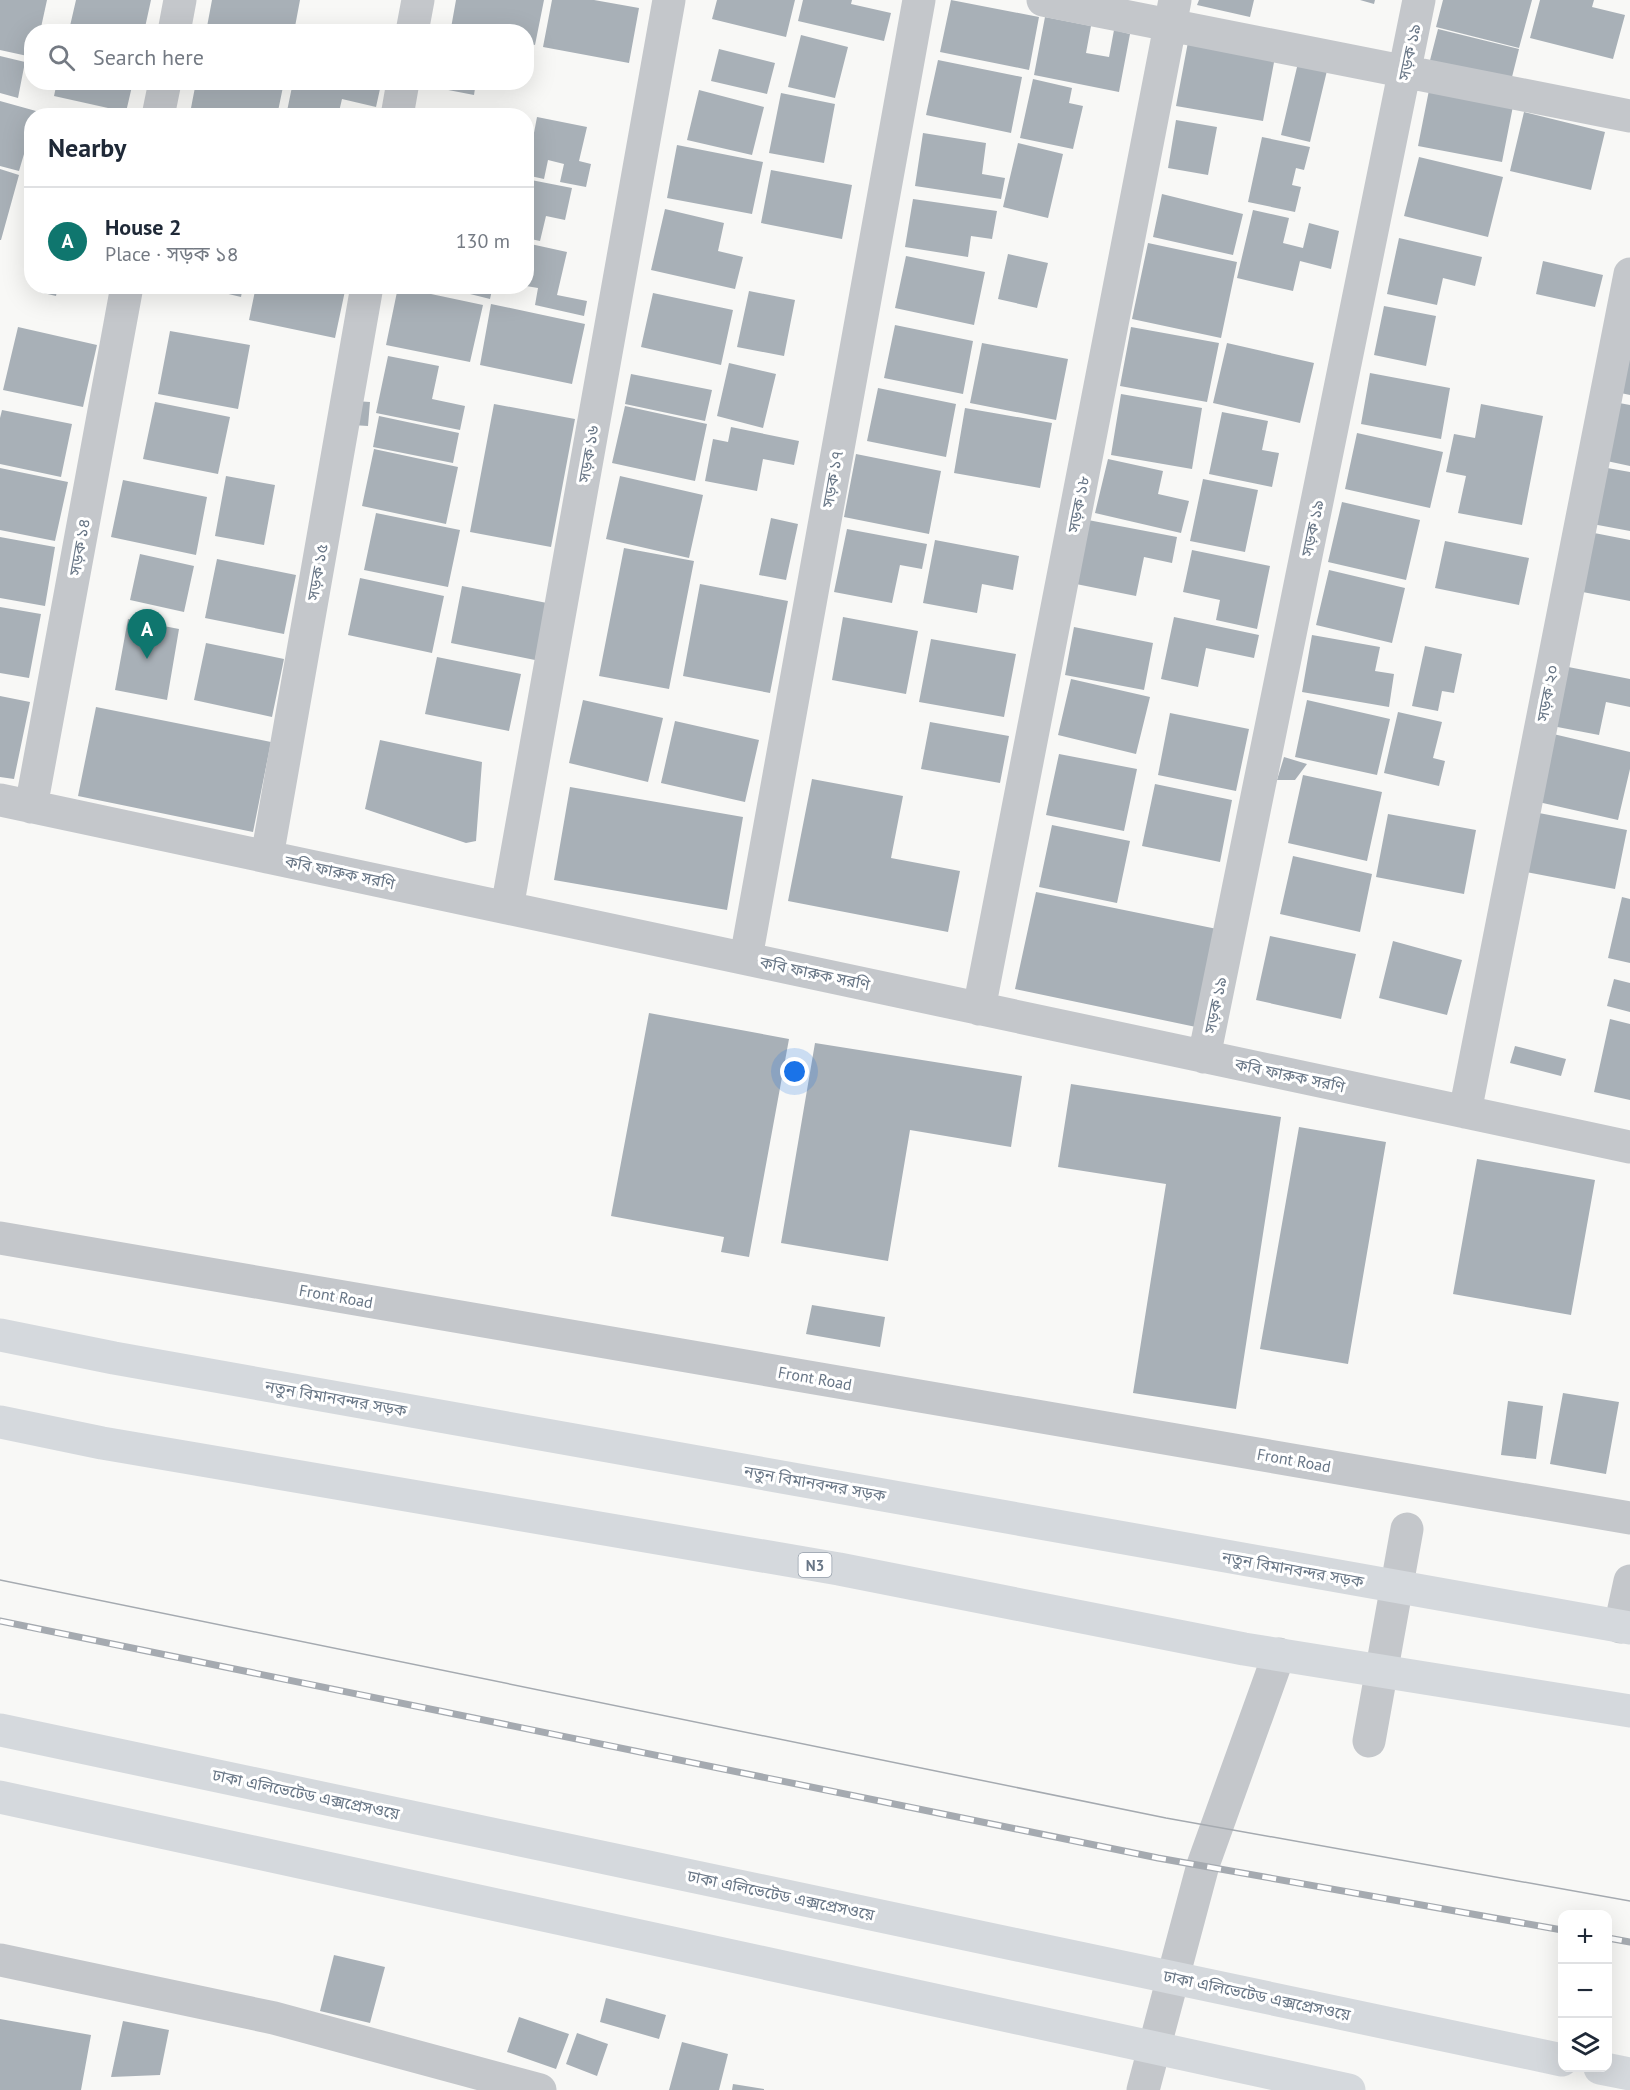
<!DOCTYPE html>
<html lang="en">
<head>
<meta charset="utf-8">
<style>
  body { margin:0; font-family:"PT Sans","Noto Sans Bengali",sans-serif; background:#f2f2f3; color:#1f2937 }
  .controls { position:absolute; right:18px; bottom:18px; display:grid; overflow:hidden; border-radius:12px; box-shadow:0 6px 24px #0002 }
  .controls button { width:54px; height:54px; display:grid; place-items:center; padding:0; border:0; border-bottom:2px solid #e0e1e3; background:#fff; color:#1f2937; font:30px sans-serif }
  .you { position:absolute; left:795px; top:1072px; width:21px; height:21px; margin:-15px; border:4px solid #fff; border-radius:50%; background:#1a73e8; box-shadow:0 0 0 9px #1a73e833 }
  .badge { display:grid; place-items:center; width:39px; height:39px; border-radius:50%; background:#0f766e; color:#fff; font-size:20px; font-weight:700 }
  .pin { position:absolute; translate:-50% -50px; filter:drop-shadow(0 2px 3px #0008) }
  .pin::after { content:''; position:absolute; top:32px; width:21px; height:18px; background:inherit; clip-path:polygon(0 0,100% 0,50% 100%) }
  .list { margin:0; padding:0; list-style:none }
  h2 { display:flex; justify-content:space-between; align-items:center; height:78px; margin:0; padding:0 24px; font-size:26px }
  h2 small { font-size:20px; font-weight:400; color:#747a83 }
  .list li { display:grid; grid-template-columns:39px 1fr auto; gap:18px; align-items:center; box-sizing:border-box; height:108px; padding:0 24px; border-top:2px solid #e0e1e3 }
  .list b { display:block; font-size:22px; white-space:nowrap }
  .list p { margin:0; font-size:20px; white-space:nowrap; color:#747a83 }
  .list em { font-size:20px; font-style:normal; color:#747a83 }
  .icon { flex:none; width:33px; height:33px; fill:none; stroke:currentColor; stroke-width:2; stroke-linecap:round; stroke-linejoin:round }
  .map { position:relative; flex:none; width:1630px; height:2090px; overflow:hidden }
  .search { position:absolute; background:#fff; box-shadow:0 6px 24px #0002; left:24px; top:24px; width:510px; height:66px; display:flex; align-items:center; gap:15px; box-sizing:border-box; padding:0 21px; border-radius:24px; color:#747a83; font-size:22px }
  .panel { position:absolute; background:#fff; box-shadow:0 6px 24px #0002; left:24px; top:108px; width:510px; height:186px; border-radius:24px }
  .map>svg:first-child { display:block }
  .building { fill:#a8b0b7 }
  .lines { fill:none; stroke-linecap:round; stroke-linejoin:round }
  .street { stroke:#c4c7cb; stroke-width:33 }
  .highway { stroke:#d5d9dd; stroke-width:33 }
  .tram { stroke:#a5aab0; stroke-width:1.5 }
  .rail-casing { stroke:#a5aab0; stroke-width:7 }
  .rail { stroke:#fff; stroke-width:4.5; stroke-dasharray:14; stroke-linecap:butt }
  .labels { text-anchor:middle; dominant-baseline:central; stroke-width:6; stroke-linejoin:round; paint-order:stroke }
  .shield { fill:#fff; stroke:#959faa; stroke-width:1.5 }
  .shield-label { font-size:15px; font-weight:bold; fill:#687686 }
  .street-label { font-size:16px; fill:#687686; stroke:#fff }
</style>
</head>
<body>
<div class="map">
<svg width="1630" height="2090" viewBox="0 0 1630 2090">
  <rect width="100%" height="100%" fill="#f8f8f6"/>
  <!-- building -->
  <path class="building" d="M 0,0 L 47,0 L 40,32 L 32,32 L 32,57 L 0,50 Z
    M 76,0 L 151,0 L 144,32 L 96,32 L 70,26 Z
    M 212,0 L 300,0 L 294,32 L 206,32 Z
    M 456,0 L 544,0 L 535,45 L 526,43 L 526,32 L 469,32 L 451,28 Z
    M 552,0 L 594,0 L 639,8 L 629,63 L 543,47 Z
    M 717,0 L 795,0 L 786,37 L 712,19 Z
    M 803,0 L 852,0 L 851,4 L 891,13 L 884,41 L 798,21 Z
    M 951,0 L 1039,17 L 1029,70 L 940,52 Z
    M 1199,0 L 1254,0 L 1250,17 L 1197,5 Z
    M 1360,0 L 1375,0 L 1374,4 Z
    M 1443,0 L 1532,0 L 1519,48 L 1436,27 Z
    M 1540,0 L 1594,0 L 1592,7 L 1625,15 L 1613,59 L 1530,38 Z
    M 1045,17 L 1091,26 L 1086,53 L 1109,57 L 1114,30 L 1130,34 L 1119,92 L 1034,75 Z
    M 351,26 L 369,31 L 369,32 L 350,32 Z
    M 1191,26 L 1278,41 L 1263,121 L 1176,106 Z
    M 1438,29 L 1519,49 L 1509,89 L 1427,72 Z
    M 801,35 L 848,47 L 835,98 L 788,87 Z
    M 719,49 L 775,63 L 767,94 L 711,81 Z
    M 1301,50 L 1330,58 L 1310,142 L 1281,135 Z
    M 0,56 L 25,62 L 18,98 L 0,93 Z
    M 938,60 L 1022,77 L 1011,133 L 926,115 Z
    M 1033,79 L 1072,88 L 1069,103 L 1083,106 L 1073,149 L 1020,138 Z
    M 57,82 L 133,82 L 126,112 L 54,96 Z
    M 196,82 L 284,82 L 277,116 L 225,116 L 191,108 Z
    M 293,82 L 353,82 L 380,89 L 376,107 L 342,99 L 338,116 L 286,116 Z
    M 445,82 L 476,82 L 474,95 L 443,89 Z
    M 1430,85 L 1514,101 L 1502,162 L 1418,146 Z
    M 699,90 L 764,107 L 752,155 L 687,140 Z
    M 781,93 L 835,104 L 824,163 L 769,153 Z
    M 0,101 L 36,111 L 35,116 L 32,116 L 32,127 L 19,171 L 0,166 Z
    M 457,108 L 489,114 L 489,116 L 455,116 Z
    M 1524,112 L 1605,132 L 1591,190 L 1510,171 Z
    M 537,117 L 587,127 L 579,161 L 591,164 L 586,187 L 560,182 L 564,164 L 548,160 L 544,179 L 526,175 Z
    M 1176,120 L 1217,127 L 1208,175 L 1168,168 Z
    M 923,133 L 986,143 L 982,174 L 1005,178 L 1001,199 L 915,186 Z
    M 1262,137 L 1310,147 L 1304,170 L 1296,168 L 1292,185 L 1301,187 L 1295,212 L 1248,202 Z
    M 1018,143 L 1063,154 L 1048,218 L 1003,207 Z
    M 677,145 L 763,162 L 752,214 L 667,198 Z
    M 1419,157 L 1503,177 L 1488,237 L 1404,216 Z
    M 0,169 L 19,175 L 1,240 L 0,240 Z
    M 771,170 L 852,185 L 842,239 L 761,223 Z
    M 526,179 L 572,188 L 565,220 L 546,216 L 540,241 L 526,238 Z
    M 1162,194 L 1243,214 L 1233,255 L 1153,237 Z
    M 913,199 L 997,211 L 992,239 L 971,236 L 968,257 L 905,247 Z
    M 665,209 L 724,223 L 718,251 L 743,257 L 735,289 L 651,270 Z
    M 1253,210 L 1289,218 L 1283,243 L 1303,248 L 1309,223 L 1339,231 L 1331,269 L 1300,261 L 1293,291 L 1237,278 Z
    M 1399,238 L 1482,257 L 1475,286 L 1443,278 L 1437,305 L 1387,294 Z
    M 526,243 L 567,252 L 557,295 L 587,301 L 584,316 L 535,305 L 538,288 L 526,286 Z
    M 1148,243 L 1237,262 L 1221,338 L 1132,319 Z
    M 1008,254 L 1048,263 L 1037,308 L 998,299 Z
    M 906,256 L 985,272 L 974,325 L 895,308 Z
    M 1543,261 L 1603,275 L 1595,307 L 1536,294 Z
    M 40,286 L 58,286 L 56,296 L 39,292 Z
    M 195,286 L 243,286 L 241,297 Z
    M 256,286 L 346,286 L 335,338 L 249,320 Z
    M 438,286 L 493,286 L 490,299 Z
    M 398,287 L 483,305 L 470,362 L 386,345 Z
    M 749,291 L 795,300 L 784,356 L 737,347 Z
    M 653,293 L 733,310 L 721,365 L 641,347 Z
    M 491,304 L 585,324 L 572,384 L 480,365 Z
    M 1384,306 L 1436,316 L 1426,366 L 1374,355 Z
    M 895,325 L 973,341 L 963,394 L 884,378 Z
    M 18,327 L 97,345 L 83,407 L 3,390 Z
    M 1131,327 L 1219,343 L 1207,402 L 1120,386 Z
    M 170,331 L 250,345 L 238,409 L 158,394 Z
    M 1630,333 L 1630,395 L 1616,392 Z
    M 982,343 L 1068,359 L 1056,420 L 970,403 Z
    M 1227,343 L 1314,363 L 1300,423 L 1213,403 Z
    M 388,356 L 439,366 L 432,399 L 465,406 L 460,430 L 376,413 Z
    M 729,363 L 776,374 L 763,428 L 717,416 Z
    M 1370,373 L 1450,388 L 1441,439 L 1361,424 Z
    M 631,374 L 712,390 L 705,421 L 625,404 Z
    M 878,388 L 956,404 L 946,457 L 867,441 Z
    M 1121,394 L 1202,408 L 1192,469 L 1111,455 Z
    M 355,401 L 370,402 L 368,426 L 352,425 Z
    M 155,402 L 230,417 L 218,474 L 143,459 Z
    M 1614,402 L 1630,405 L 1630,466 L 1602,460 Z
    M 494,404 L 575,419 L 551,547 L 470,532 Z
    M 1481,404 L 1543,416 L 1522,525 L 1458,513 L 1466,476 L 1446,472 L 1454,434 L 1475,438 Z
    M 625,406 L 707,424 L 695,481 L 612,463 Z
    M 965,408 L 1052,423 L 1040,488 L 954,473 Z
    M 2,410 L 72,424 L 61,477 L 0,464 L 0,418 Z
    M 1222,412 L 1268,421 L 1262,450 L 1279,453 L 1272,487 L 1209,474 Z
    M 379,416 L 459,433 L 453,463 L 373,447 Z
    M 731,427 L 799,441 L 794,465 L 763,459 L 757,491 L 705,481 L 713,439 L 728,442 Z
    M 1357,433 L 1443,452 L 1430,508 L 1345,489 Z
    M 374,449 L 458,467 L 446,524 L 362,506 Z
    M 856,454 L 941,471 L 929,534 L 844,517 Z
    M 1108,459 L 1163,471 L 1158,494 L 1189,501 L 1181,533 L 1095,513 Z
    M 1596,466 L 1630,472 L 1630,531 L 1587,523 Z
    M 0,468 L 68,482 L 55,541 L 0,530 Z
    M 226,476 L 275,485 L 264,545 L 215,536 Z
    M 620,476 L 703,495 L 689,558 L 606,539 Z
    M 1203,479 L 1258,490 L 1245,552 L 1190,541 Z
    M 123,480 L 207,497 L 196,555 L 111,537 Z
    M 1342,502 L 1420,520 L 1406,580 L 1328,562 Z
    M 376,513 L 460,530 L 448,587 L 364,570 Z
    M 771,518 L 798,524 L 786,580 L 759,575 Z
    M 1088,520 L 1177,537 L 1172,563 L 1144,557 L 1136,596 L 1076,584 Z
    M 847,529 L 927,544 L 922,569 L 900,565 L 892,603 L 834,592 Z
    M 1584,531 L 1630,540 L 1630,601 L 1572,590 Z
    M 0,537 L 55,547 L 45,606 L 0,598 Z
    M 935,540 L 1019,556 L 1013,590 L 982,584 L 977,613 L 923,603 Z
    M 1445,541 L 1529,558 L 1519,605 L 1435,588 Z
    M 624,548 L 694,561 L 669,689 L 599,676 Z
    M 1192,550 L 1270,566 L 1257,629 L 1216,620 L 1220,600 L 1183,592 Z
    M 140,554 L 194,566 L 184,612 L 130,600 Z
    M 217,559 L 296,575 L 284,634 L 205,618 Z
    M 1329,570 L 1405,588 L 1392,643 L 1316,625 Z
    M 360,578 L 444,596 L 432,653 L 348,635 Z
    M 700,584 L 788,601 L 770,693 L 683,676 Z
    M 462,586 L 547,603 L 535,660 L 451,643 Z
    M 0,607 L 41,614 L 29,678 L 0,673 Z
    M 843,617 L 918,631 L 906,694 L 832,680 Z
    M 1174,617 L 1259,635 L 1254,658 L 1206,648 L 1198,687 L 1161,679 Z
    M 128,619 L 179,629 L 167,700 L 115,690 Z
    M 1074,627 L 1153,643 L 1144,690 L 1065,675 Z
    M 1312,635 L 1380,647 L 1375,671 L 1394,674 L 1389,707 L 1302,692 Z
    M 931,639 L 1016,654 L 1004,717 L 919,702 Z
    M 206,643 L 284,659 L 272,717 L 194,700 Z
    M 1425,646 L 1462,654 L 1454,693 L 1442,691 L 1438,711 L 1412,706 Z
    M 437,657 L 521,674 L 509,731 L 425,714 Z
    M 1558,665 L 1630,679 L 1630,707 L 1606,702 L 1599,735 L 1547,725 Z
    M 1071,679 L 1150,697 L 1136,754 L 1058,735 Z
    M 0,696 L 30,702 L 14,779 L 0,777 Z
    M 583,700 L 663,718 L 648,782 L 569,763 Z
    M 1307,700 L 1390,719 L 1377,775 L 1295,757 Z
    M 96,707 L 271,742 L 253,832 L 78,796 Z
    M 1398,712 L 1442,722 L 1433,758 L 1445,761 L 1439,786 L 1384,773 Z
    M 1170,713 L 1249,729 L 1236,791 L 1158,775 Z
    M 675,721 L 759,740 L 745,802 L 661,783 Z
    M 930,722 L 1009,736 L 1000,783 L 921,769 Z
    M 1549,733 L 1630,752 L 1630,769 L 1618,820 L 1534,801 Z
    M 380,740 L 482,762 L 476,841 L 466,843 L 365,809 Z
    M 1059,754 L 1137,769 L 1124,831 L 1046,815 Z
    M 1284,757 L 1307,764 L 1295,780 L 1277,780 Z
    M 1303,775 L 1382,792 L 1367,861 L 1288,843 Z
    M 812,779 L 903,796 L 891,858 L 960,871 L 948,932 L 788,901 Z
    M 1155,784 L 1232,800 L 1220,862 L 1142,846 Z
    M 570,787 L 743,817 L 727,910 L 554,880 Z
    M 1539,813 L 1627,830 L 1615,889 L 1526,872 Z
    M 1388,814 L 1476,830 L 1464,894 L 1376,877 Z
    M 1052,825 L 1130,841 L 1117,903 L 1039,887 Z
    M 1293,856 L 1372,874 L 1360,932 L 1280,914 Z
    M 1036,892 L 1217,929 L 1196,1027 L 1015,989 Z
    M 1622,897 L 1630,899 L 1630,963 L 1608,958 Z
    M 1270,936 L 1356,954 L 1341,1019 L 1256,1000 Z
    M 1393,941 L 1462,960 L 1447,1015 L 1379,998 Z
    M 1614,979 L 1630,983 L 1630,1012 L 1607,1006 Z
    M 649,1013 L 789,1039 L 749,1257 L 721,1252 L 724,1237 L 611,1216 Z
    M 1610,1019 L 1630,1024 L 1630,1100 L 1594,1092 Z
    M 815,1043 L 1022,1076 L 1011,1147 L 910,1130 L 888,1261 L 781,1243 Z
    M 1515,1046 L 1566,1059 L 1561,1076 L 1510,1063 Z
    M 1071,1084 L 1281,1117 L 1236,1409 L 1133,1393 L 1166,1184 L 1058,1167 Z
    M 1299,1127 L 1386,1142 L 1348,1364 L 1260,1349 Z
    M 1477,1159 L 1595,1180 L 1571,1315 L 1453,1294 Z
    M 812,1305 L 885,1317 L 880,1347 L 806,1334 Z
    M 1563,1393 L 1619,1402 L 1606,1474 L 1550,1464 Z
    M 1508,1401 L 1543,1406 L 1536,1459 L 1501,1455 Z
    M 334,1955 L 385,1967 L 370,2023 L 320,2011 Z
    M 606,1998 L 666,2015 L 659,2039 L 600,2022 Z
    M 519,2017 L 569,2034 L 556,2069 L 507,2052 Z
    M 0,2019 L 91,2035 L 81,2090 L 0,2090 Z
    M 123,2021 L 169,2030 L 160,2075 L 111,2077 Z
    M 577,2033 L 608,2044 L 597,2076 L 566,2064 Z
    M 682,2042 L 728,2054 L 719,2090 L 669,2090 Z
    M 733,2084 L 764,2089 L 764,2090 L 732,2090 Z"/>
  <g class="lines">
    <!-- street -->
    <path class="street" d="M 1043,0 L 1630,116
      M 174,32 L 180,0
      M 412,32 L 418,0
      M 158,116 L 165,82
      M 397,116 L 403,82
      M 0,800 L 1630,1147
      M 31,807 L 127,286
      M 267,857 L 367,286
      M 507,908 L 669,0
      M 746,958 L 919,0
      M 979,1009 L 1175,0
      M 1204,1057 L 1419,0
      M 1465,1112 L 1630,274
      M 0,1238 L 1630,1518
      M 1620,1627 L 1630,1581
      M 1369,1741 L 1407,1529
      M 0,1960 L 274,2018 L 540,2090
      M 1143,2090 L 1203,1865 L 1279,1654"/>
    <!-- highway -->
    <path class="highway" d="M 0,1335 L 114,1358 L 1630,1628
      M 0,1422 L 102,1443 L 839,1569 L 1244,1649 L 1630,1711
      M 0,1730 L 1562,2060
      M 0,1797 L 1349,2090
      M 1600,2068 L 1630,2074"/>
    <!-- tram -->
    <path class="tram" d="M 0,1580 L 1166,1818 L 1630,1901"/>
    <!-- rail casing -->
    <g class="rail-casing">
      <path id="rail" d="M 0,1621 L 1158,1858 L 1562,1930
        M 1608,1938 L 1630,1942"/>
    </g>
    <!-- rail -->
    <use href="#rail" class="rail"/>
  </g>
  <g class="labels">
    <!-- shield labels -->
    <rect class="shield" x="798.5" y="1553" width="33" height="24" rx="4.5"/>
    <g class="shield-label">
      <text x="815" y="1565">N3</text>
    </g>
    <!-- street labels -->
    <g class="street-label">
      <text transform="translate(1409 52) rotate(-78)">সড়ক ১৯</text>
      <text transform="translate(588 454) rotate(-80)">সড়ক ১৬</text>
      <text transform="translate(832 479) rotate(-80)">সড়ক ১৭</text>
      <text transform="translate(1078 504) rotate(-79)">সড়ক ১৮</text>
      <text transform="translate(1312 528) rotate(-78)">সড়ক ১৯</text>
      <text transform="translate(79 547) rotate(-80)">সড়ক ১৪</text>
      <text transform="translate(317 572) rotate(-80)">সড়ক ১৫</text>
      <text transform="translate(1547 693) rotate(-79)">সড়ক ২০</text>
      <text transform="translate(340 872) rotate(12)">কবি ফারুক সরণি</text>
      <text transform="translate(815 973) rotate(12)">কবি ফারুক সরণি</text>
      <text transform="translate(1215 1005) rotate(-78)">সড়ক ১৯</text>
      <text transform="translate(1290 1075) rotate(12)">কবি ফারুক সরণি</text>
      <text transform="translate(336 1296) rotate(10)">Front Road</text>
      <text transform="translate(815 1378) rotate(10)">Front Road</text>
      <text transform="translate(336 1398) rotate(10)">নতুন বিমানবন্দর সড়ক</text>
      <text transform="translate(1294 1460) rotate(10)">Front Road</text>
      <text transform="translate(815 1483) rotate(10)">নতুন বিমানবন্দর সড়ক</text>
      <text transform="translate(1293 1569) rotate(10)">নতুন বিমানবন্দর সড়ক</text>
      <text transform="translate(306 1794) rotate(12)">ঢাকা এলিভেটেড এক্সপ্রেসওয়ে</text>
      <text transform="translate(781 1895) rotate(12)">ঢাকা এলিভেটেড এক্সপ্রেসওয়ে</text>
      <text transform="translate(1257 1995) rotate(12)">ঢাকা এলিভেটেড এক্সপ্রেসওয়ে</text>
    </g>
  </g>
</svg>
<div class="controls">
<button>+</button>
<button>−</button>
<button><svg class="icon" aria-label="layers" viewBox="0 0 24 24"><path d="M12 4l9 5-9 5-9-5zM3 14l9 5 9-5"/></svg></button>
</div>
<div class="you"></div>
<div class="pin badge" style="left:147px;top:659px">A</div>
<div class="search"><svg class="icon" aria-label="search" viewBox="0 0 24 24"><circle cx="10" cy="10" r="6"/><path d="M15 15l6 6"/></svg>Search here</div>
<section class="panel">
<h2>Nearby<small></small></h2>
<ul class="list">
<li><span class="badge">A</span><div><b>House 2</b><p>Place · সড়ক ১৪</p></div><em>130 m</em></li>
</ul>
</section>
</div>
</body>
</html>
